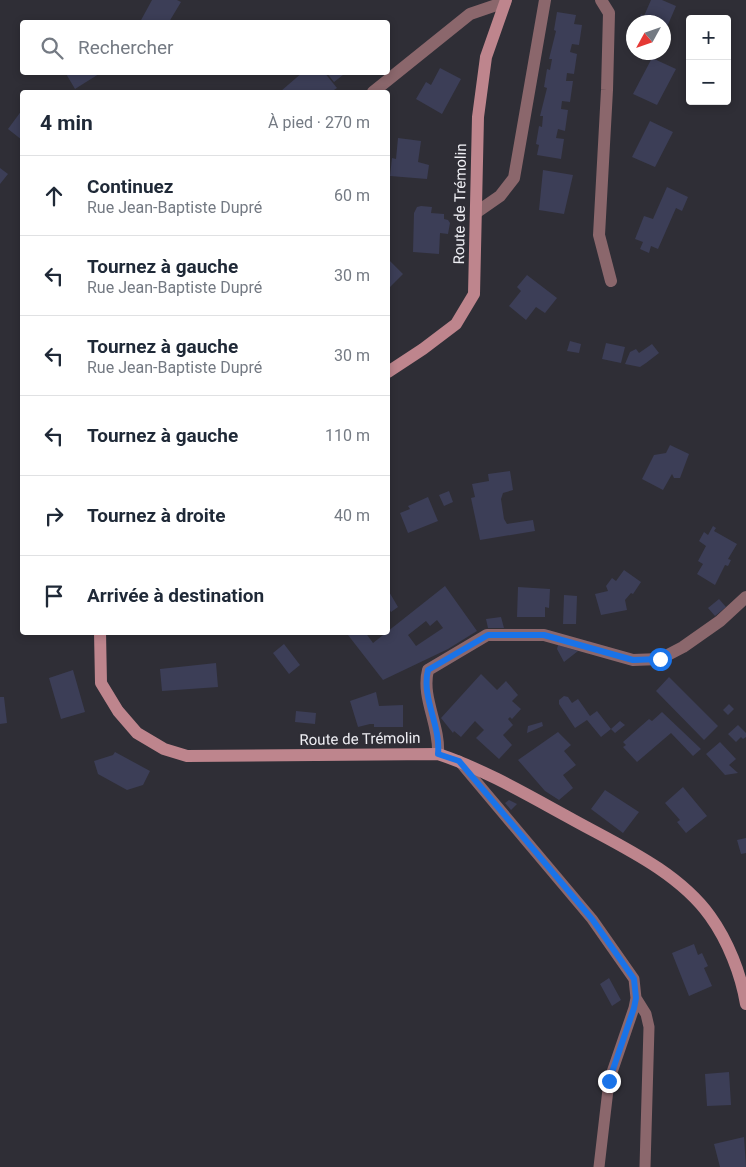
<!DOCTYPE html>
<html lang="fr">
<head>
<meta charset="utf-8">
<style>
  body { margin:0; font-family:Roboto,sans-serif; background:#f2f2f3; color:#1f2937 }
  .controls { position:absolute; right:15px; top:15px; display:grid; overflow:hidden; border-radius:5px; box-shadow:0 2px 8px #0003 }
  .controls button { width:45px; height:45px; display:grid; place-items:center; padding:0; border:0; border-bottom:1px solid #e0e1e3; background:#fff; color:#1f2937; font:25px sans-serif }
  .compass { position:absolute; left:626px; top:15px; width:45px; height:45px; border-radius:50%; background:#fff; box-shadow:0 2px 8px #0003; rotate:230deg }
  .stop { position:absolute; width:15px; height:15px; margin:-11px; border:4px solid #1a73e8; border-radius:50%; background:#fff }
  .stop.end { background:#1a73e8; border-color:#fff; box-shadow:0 1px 5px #0008 }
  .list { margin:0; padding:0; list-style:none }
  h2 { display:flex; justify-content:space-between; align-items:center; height:65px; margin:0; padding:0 20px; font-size:21px }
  h2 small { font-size:16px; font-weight:400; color:#747a83 }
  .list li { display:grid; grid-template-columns:32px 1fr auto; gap:15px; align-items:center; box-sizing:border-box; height:80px; padding:0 20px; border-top:1px solid #e0e1e3 }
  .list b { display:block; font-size:19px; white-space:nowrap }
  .list p { margin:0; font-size:16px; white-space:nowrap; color:#747a83 }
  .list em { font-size:16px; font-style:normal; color:#747a83 }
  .icon { flex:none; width:28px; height:28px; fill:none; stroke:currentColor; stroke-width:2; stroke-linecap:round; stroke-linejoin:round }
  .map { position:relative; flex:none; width:746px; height:1167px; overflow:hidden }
  .search { position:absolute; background:#fff; box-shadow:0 2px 8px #0003; left:20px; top:20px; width:370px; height:55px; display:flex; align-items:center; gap:12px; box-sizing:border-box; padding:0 18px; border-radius:5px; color:#747a83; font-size:19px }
  .panel { position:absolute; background:#fff; box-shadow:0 2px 8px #0003; left:20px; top:90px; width:370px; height:545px; border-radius:5px }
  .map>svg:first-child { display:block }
  .building { fill:#3c3e57; fill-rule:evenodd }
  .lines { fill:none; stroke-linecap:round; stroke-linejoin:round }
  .lane { stroke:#8b676c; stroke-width:11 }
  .street { stroke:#8b676c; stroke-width:12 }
  .secondary { stroke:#be858d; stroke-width:12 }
  .route { stroke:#1a73e8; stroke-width:6 }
  .labels { text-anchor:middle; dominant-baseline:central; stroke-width:4; stroke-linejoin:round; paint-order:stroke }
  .street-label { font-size:15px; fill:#efeff4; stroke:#2f2e36 }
</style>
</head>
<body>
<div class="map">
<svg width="746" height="1167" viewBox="0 0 746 1167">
  <rect width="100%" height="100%" fill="#2f2e36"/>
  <!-- building -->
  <path class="building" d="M 152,0 L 177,0 L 181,2 L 169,22 L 140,22 Z
    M 651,0 L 662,0 L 676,6 L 667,27 L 664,22 L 638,22 L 641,14 L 644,16 Z
    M 557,12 L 576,15 L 574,24 L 582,25 L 579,45 L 572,44 L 570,52 L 577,54 L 574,74 L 567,73 L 566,81 L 573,81 L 570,102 L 562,101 L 561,109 L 568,110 L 565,131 L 558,129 L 556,138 L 564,139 L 561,159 L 537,155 L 539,145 L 536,144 L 539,126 L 542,127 L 543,116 L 540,116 L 547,88 L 544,87 L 547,69 L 550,70 L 552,59 L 549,59 L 556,31 L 554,30 Z
    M 652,58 L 676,69 L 657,105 L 633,94 Z
    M 440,68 L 461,79 L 442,114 L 416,99 L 426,82 L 431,85 Z
    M 65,72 L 102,72 L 75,89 Z
    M 303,72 L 324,72 L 337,88 L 331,92 L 282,92 L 281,91 Z
    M 326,72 L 342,72 L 343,75 L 334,82 Z
    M 22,110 L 22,140 L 8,129 Z
    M 650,121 L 673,132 L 655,167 L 632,157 Z
    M 398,138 L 421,141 L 418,162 L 429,165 L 427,179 L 390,176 L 392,158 L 396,159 Z
    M 0,168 L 8,174 L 0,184 Z
    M 543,170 L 573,175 L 564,214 L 539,210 Z
    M 667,187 L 688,197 L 682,211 L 676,208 L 658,249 L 651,246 L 649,253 L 640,249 L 643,242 L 635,239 L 644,216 L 653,219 Z
    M 421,206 L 432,207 L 431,213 L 444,214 L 444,219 L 448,220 L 450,223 L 448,234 L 440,233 L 439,254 L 413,252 L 414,213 L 417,207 Z
    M 388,259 L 403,274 L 388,289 Z
    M 527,275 L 557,298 L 545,313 L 536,307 L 526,320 L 509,306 L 521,291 L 517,287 Z
    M 570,341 L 581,344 L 579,353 L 567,351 Z
    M 606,343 L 625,347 L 621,363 L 602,359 Z
    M 652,344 L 659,353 L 646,363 L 640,367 L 625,364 L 630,352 L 636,349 L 639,353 Z
    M 670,445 L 689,454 L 680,478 L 674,478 L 672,474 L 663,490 L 642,479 L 654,455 L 666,453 Z
    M 510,471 L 513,490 L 503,493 L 501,499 L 504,519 L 507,524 L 533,520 L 535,531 L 480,540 L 471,498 L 475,497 L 472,484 L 489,481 L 488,474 Z
    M 449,491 L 453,502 L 444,506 L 439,495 Z
    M 428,497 L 438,521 L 408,533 L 400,513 L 410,509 L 408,506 Z
    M 713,526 L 716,528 L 714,531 L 737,544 L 728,559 L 731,560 L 728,566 L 725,565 L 715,585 L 697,574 L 703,564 L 698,561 L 706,546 L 699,541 L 704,532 L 708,535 Z
    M 624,570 L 641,582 L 633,594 L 631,593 L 625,600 L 627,610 L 601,615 L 595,594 L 608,591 L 606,586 L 612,578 L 616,581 Z
    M 445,586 L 477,631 L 448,649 L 383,680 L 348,635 L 352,632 L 365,632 L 373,643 ZM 437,620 L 443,628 L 416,646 L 408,635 L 426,621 L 430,626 Z
    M 518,587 L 550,589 L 549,608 L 545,607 L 545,617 L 517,617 Z
    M 388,590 L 398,607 L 391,612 L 388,607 Z
    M 564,595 L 577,596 L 576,624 L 563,624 Z
    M 719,599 L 726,607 L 715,616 L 708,608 Z
    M 501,617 L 504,628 L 488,628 L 486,619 Z
    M 284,644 L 300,665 L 289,674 L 273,653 Z
    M 558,645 L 578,651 L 564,662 L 557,649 Z
    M 216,663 L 218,687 L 162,691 L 160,669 Z
    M 73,670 L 85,712 L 61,719 L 49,678 Z
    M 481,674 L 497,690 L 506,681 L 518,695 L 512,701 L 521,709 L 512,719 L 510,717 L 508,719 L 513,725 L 503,735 L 512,745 L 499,759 L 476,738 L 484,730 L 475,721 L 461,737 L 454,731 L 453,733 L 441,718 Z
    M 669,677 L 718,726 L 704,740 L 656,691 Z
    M 376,692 L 379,706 L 403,705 L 403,727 L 374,727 L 374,724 L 370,724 L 358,727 L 350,701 Z
    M 564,696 L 568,697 L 572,703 L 578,699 L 590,716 L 597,711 L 611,729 L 601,737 L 587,720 L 575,728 L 559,704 L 559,700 Z
    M 0,697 L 4,697 L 7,723 L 0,724 Z
    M 729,704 L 734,709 L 728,715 L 723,710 Z
    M 296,711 L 316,713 L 315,724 L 295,722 Z
    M 662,712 L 701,749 L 693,756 L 671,733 L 637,762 L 623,747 L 626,745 L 623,742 L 649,719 L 652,721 Z
    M 620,721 L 625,725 L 615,733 L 611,729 Z
    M 542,722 L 543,726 L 527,733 L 528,726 Z
    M 738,725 L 746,733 L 746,737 L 743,739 L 741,737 L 736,742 L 728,734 Z
    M 558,732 L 571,745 L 564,751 L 576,765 L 563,775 L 573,788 L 559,800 L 545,791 L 518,760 Z
    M 720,742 L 736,759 L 729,765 L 738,773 L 725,775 L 706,754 Z
    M 115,752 L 150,771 L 143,785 L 127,790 L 98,774 L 94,761 L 113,755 Z
    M 683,787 L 707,816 L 686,833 L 677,822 L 680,820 L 665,803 Z
    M 605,790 L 639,812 L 623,833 L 591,809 Z
    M 509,800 L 517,804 L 511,810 L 505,803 Z
    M 746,838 L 746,853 L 741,854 L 737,840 Z
    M 694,944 L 698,955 L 702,953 L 708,966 L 704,968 L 712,986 L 689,996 L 672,953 Z
    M 609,978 L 621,1000 L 612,1006 L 600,984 Z
    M 729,1072 L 731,1105 L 707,1106 L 705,1074 Z
    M 744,1137 L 746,1167 L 720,1167 L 714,1144 Z"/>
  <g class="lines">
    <!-- lane -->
    <path class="lane" d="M 459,761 L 592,919 L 634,979 L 636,998 L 634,1008 L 609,1081 L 599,1167
      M 636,998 L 646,1014 L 649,1027 L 645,1167"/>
    <!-- street -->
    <path class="street" d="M 601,0 L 609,13 L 607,90 L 599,235 L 611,281
      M 373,92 L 470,14 L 505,2
      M 477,212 L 500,196 L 514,178 L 545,0
      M 438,754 C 440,725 421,698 428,670 L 487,635 L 544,635 L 633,660 L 660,659 L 683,647 L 720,621 L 746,597"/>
    <!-- secondary -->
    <path class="secondary" d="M 388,372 L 423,349 L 456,324 L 474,294 L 478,117 L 486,57 L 506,0
      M 100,632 L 101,683 L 118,711 L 137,733 L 164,749 L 187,756 L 438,754 C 483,769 526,794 568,817 C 616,844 677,870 710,916 C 728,941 741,974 746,1004"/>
  </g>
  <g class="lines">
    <!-- route -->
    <path class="route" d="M 609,1081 L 634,1008 L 636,998 L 634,979 L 592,919 L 459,761 L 438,754 C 441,725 421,698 428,670 L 488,635 L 544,635 L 633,660 L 660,659"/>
  </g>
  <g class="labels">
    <!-- street labels -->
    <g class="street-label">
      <text transform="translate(460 204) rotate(-89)">Route de Trémolin</text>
      <text transform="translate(360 739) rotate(-1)">Route de Trémolin</text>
    </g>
  </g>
</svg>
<div class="controls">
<button>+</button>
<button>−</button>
</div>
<svg class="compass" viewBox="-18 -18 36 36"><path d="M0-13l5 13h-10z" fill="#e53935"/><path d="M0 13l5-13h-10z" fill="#747a83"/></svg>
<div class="stop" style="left:660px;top:659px"></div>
<div class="stop end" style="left:609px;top:1081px"></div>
<div class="search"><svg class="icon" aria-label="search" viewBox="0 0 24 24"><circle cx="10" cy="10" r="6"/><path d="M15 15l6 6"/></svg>Rechercher</div>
<section class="panel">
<h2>4 min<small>À pied · 270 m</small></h2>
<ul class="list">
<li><svg class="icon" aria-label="ahead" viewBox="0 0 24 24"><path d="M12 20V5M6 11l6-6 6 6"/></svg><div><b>Continuez</b><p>Rue Jean-Baptiste Dupré</p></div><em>60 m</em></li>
<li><svg class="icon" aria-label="left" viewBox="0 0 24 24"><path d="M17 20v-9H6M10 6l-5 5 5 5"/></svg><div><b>Tournez à gauche</b><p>Rue Jean-Baptiste Dupré</p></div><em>30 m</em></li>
<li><svg class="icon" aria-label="left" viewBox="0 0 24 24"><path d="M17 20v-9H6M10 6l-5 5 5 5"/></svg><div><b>Tournez à gauche</b><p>Rue Jean-Baptiste Dupré</p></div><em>30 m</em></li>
<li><svg class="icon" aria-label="left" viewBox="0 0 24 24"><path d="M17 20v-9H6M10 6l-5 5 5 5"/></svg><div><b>Tournez à gauche</b></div><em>110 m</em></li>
<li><svg class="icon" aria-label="right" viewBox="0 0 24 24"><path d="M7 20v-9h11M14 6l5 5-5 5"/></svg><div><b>Tournez à droite</b></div><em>40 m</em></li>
<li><svg class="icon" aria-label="arrive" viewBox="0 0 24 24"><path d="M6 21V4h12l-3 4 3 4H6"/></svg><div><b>Arrivée à destination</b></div></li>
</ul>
</section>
</div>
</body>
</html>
